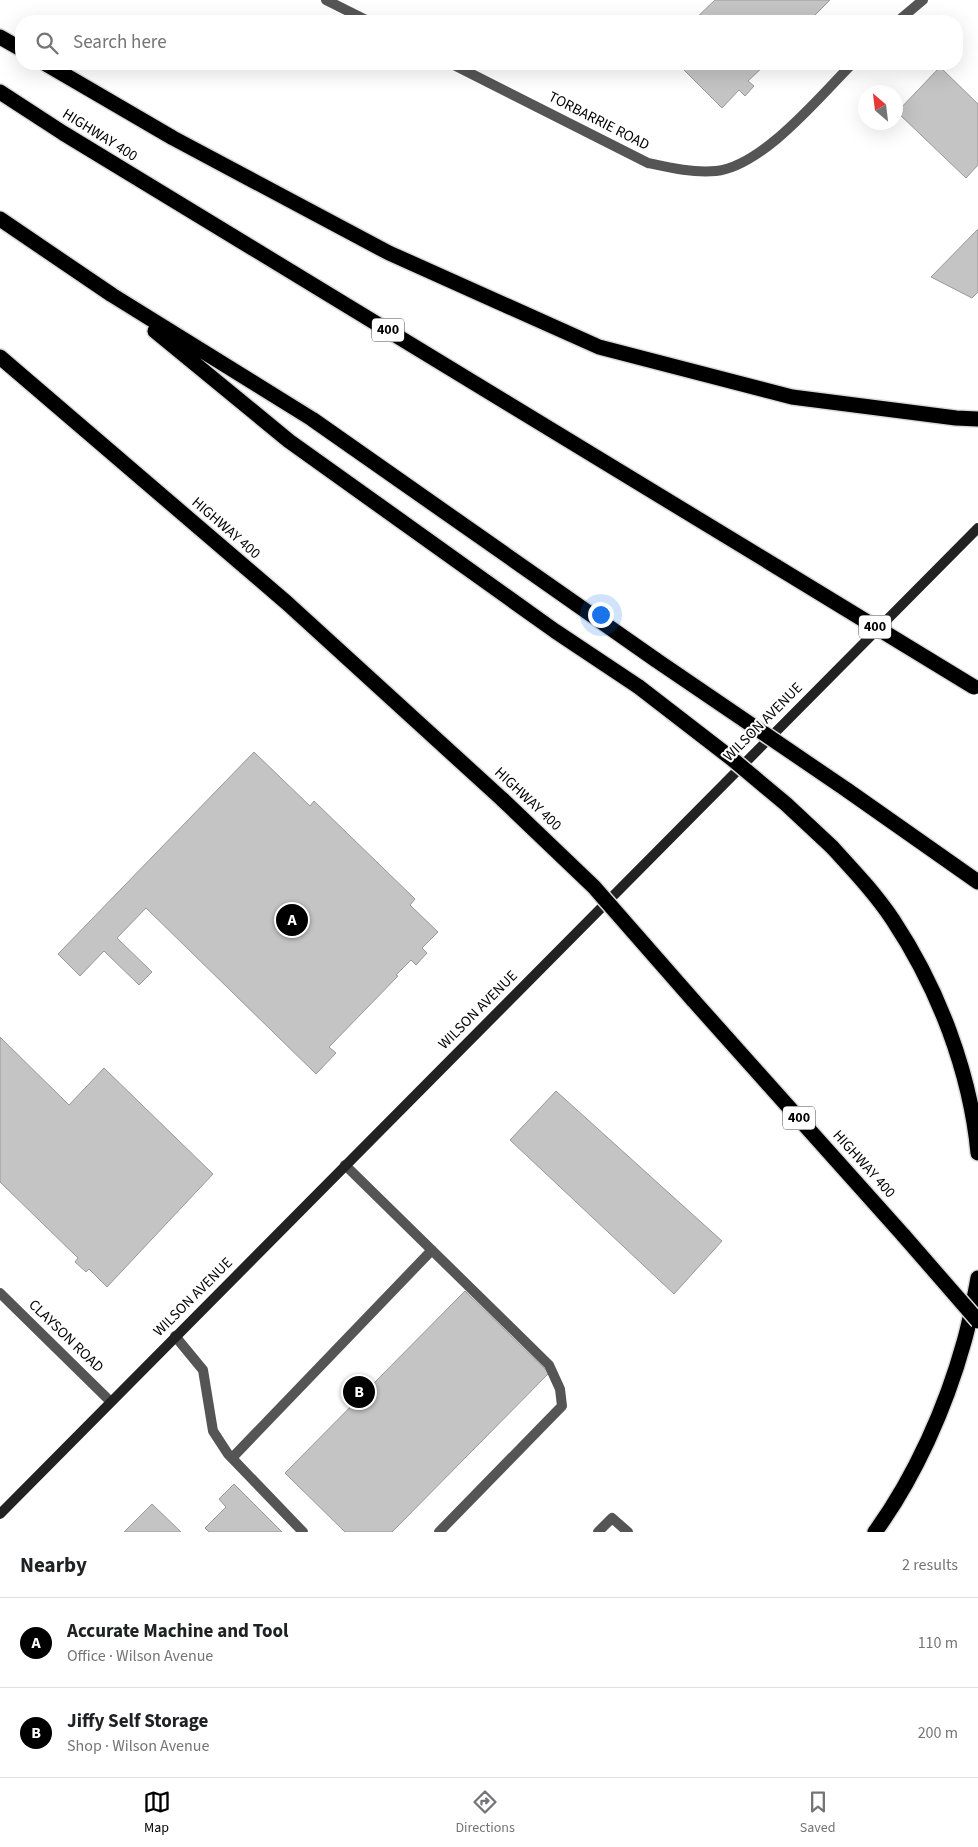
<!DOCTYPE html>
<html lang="en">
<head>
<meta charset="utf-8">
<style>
  body { margin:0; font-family:"Source Sans 3",sans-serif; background:#f2f2f2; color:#202124 }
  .compass { position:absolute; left:858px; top:85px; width:45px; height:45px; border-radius:50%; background:#fff; box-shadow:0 5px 20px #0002; rotate:332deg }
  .you { position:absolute; left:600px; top:614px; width:18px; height:18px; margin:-12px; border:4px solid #fff; border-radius:50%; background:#1a73e8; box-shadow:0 0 0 8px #1a73e833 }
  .badge { display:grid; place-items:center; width:32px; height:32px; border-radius:50%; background:#000; color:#fff; font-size:16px; font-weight:700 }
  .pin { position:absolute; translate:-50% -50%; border:2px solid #fff; box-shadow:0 1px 5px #0006 }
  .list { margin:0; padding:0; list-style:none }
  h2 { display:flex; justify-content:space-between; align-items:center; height:65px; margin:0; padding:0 20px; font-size:21px }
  h2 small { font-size:16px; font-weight:400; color:#757577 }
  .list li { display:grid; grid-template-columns:32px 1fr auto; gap:15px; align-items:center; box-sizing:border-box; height:90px; padding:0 20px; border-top:1px solid #e0e0e0 }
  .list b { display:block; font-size:19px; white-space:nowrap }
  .list p { margin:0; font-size:16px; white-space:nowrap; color:#757577 }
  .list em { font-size:16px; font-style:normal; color:#757577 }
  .icon { flex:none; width:28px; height:28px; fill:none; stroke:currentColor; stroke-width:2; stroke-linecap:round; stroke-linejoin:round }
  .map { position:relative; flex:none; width:978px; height:1532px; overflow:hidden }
  .search { position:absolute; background:#fff; box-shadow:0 5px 20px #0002; left:15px; right:15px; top:15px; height:55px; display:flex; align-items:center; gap:12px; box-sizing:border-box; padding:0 18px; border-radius:20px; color:#757577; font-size:19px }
  .sheet { height:245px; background:#fff }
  nav { display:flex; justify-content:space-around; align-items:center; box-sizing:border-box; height:70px; border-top:1px solid #e0e0e0; background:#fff; font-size:14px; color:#757577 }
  nav a { display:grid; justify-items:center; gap:2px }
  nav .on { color:#000 }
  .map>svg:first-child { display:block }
  .building { fill:#c4c4c4; stroke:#999 }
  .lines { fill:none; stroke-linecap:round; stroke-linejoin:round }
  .motorway-casing { stroke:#dbdbdb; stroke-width:18 }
  .service { stroke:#555; stroke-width:10 }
  .minor { stroke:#555; stroke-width:10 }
  .tertiary { stroke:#555; stroke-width:10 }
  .secondary { stroke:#222; stroke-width:10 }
  .motorway { stroke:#000; stroke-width:15 }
  .motorway-bridge-casing { stroke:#dbdbdb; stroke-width:18; stroke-linecap:butt }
  .motorway-bridge { stroke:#000; stroke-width:15 }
  .labels { text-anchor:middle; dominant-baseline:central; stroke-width:4; stroke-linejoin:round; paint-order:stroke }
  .shield { fill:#fff; stroke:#4c4c4c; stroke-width:1 }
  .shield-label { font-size:14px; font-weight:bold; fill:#000 }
  .street-label { font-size:15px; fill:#000; stroke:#fff }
</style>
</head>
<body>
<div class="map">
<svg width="978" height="1532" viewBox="0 0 978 1532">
  <rect width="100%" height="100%" fill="#fff"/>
  <!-- building -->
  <path class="building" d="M 715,0 L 830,0 L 809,21 L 693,21 Z
    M 678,64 L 766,64 L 748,81 L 754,86 L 745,96 L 739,90 L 722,108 Z
    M 940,67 L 978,104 L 978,165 L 966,178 L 897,112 Z
    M 978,229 L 978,292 L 972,298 L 931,277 Z
    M 254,752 L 310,806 L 314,801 L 415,899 L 410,905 L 438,932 L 422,948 L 427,953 L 416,965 L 411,960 L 396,975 L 398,976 L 329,1047 L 336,1053 L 316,1074 L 146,908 L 117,938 L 152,972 L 139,985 L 104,951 L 80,976 L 58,954 Z
    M 0,1037 L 69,1105 L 104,1068 L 213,1174 L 107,1287 L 89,1269 L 86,1272 L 75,1262 L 78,1258 L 0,1182 Z
    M 556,1091 L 722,1241 L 674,1294 L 510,1140 Z
    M 465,1291 L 549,1373 L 392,1532 L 345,1532 L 285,1473 Z
    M 234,1484 L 282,1532 L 209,1532 L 205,1528 L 226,1507 L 219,1499 Z
    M 152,1504 L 181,1532 L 124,1532 Z"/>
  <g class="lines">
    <!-- motorway casing -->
    <g class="motorway-casing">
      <path id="motorway" d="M 0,37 L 21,49
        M 46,64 L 173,138 L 389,253 L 599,347 L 792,397 L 956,418 L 978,419
        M 0,92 L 63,133 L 777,567
        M 0,219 L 112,295 L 312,419 L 656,660
        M 155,331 L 289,441 L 555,631 L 639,687
        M 0,357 L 287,603 L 503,800
        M 847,790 L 978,882
        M 832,847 C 853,870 875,893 893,920 C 938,988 970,1071 978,1153
        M 693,1000 L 904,1236
        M 875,1532 C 915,1477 946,1407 964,1342 C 970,1321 974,1299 978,1278"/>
    </g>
    <!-- service -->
    <path class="service" d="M 345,1165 L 549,1365 L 560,1389 L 562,1406 L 439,1532
      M 175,1336 L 203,1370 L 213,1431 L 228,1454 L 303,1532
      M 232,1458 L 432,1250
      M 598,1532 L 612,1518 L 628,1532"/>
    <!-- minor -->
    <path class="minor" d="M 326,0 L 368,21
      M 898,21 L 923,0
      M 452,64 L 648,163 C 671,168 693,173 716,171 C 763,166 820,96 852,64"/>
    <!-- tertiary -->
    <path class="tertiary" d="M 0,1293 L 110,1401"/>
    <!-- secondary -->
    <path class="secondary" d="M 0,1514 L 978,528"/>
    <!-- motorway -->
    <use href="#motorway" class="motorway"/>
    <!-- motorway-bridge casing -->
    <g class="motorway-bridge-casing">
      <path id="motorway-bridge" d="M 777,567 L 974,687
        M 656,660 L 847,790
        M 639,687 L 731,758 L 786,804 L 832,847
        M 503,800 L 594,887 L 693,1000
        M 904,1236 L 978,1321"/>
    </g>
    <!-- motorway-bridge -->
    <use href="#motorway-bridge" class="motorway-bridge"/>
  </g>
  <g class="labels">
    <!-- shield labels -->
    <g class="shield">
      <rect x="372" y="318.5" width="32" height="23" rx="4"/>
      <rect x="859" y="615.5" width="32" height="23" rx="4"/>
      <rect x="783" y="1106.5" width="32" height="23" rx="4"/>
    </g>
    <g class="shield-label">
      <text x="388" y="330">400</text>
      <text x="875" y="627">400</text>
      <text x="799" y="1118">400</text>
    </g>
    <!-- street labels -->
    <g class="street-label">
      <text transform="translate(599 121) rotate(27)">TORBARRIE ROAD</text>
      <text transform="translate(100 135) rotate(32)">HIGHWAY 400</text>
      <text transform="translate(226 528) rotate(41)">HIGHWAY 400</text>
      <text transform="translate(763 722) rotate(-45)">WILSON AVENUE</text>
      <text transform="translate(528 799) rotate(43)">HIGHWAY 400</text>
      <text transform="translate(478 1010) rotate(-45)">WILSON AVENUE</text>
      <text transform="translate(864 1164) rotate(48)">HIGHWAY 400</text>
      <text transform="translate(193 1297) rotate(-45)">WILSON AVENUE</text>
      <text transform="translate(66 1336) rotate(44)">CLAYSON ROAD</text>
    </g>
  </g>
</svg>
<svg class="compass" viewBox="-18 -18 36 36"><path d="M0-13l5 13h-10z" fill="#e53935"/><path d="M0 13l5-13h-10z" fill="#757577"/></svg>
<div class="you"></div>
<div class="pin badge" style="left:292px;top:920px">A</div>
<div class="pin badge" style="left:359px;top:1392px">B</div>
<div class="search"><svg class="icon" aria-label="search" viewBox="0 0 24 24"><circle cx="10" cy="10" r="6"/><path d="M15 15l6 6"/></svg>Search here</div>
</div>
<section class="sheet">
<h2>Nearby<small>2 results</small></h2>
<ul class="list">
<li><span class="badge">A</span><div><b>Accurate Machine and Tool</b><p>Office · Wilson Avenue</p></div><em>110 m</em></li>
<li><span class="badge">B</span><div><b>Jiffy Self Storage</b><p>Shop · Wilson Avenue</p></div><em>200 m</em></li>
</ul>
</section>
<nav>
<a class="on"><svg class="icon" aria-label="map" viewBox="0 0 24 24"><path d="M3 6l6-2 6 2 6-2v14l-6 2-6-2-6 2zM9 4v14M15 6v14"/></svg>Map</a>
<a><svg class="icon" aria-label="directions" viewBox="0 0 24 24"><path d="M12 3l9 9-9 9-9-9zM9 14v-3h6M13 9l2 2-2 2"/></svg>Directions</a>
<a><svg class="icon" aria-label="saved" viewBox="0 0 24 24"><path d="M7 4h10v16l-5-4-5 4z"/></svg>Saved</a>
</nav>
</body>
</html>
